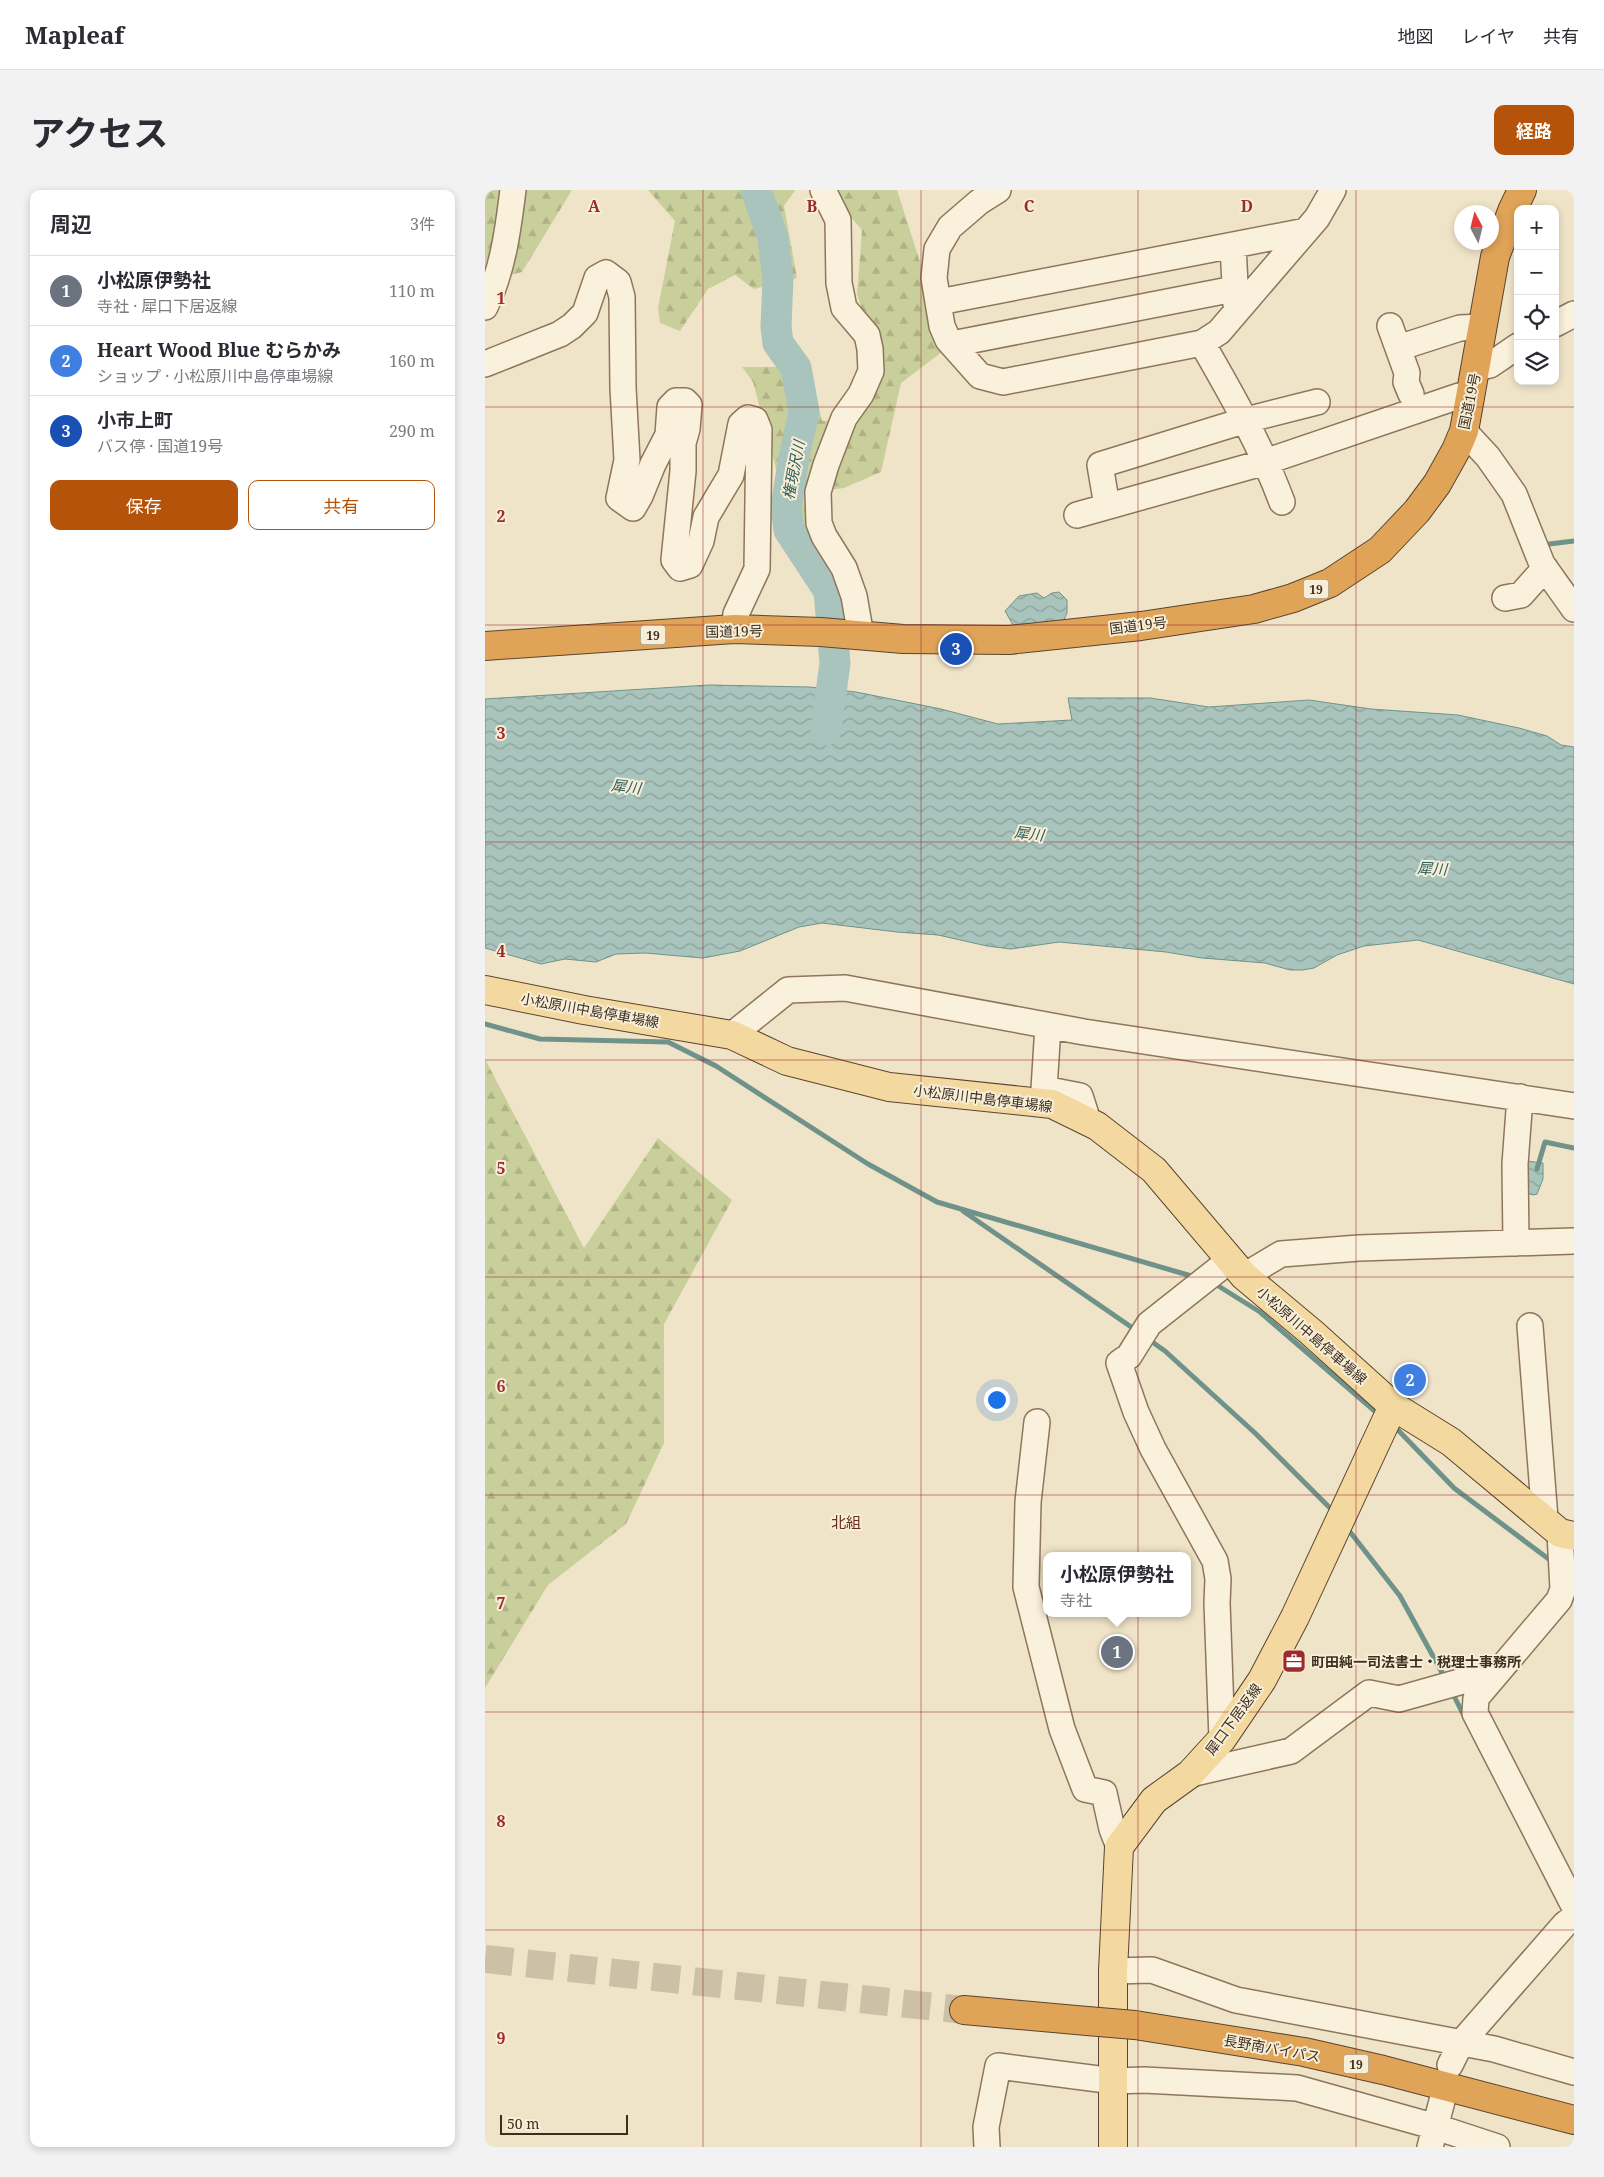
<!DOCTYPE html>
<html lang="ja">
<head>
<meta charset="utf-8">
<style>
  body { margin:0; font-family:"Noto Serif","Noto Sans JP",serif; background:#f2f2f3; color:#2b2b33 }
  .controls { position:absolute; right:15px; top:15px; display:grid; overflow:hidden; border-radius:10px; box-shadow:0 2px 8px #0003 }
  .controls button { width:45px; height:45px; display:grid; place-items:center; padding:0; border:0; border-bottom:1px solid #e1e1e2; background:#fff; color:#2b2b33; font:25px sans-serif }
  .compass { position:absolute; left:969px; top:15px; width:45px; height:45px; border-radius:50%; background:#fff; box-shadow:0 2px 8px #0003; rotate:353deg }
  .scale { position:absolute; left:15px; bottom:12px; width:128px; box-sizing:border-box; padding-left:5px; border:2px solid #3d2e20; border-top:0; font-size:14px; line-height:18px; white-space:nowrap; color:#3d2e20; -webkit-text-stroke:4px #f7eed8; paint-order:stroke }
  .you { position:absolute; left:511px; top:1209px; width:18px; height:18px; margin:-12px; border:4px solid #fff; border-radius:50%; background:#1a73e8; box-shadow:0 0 0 8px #1a73e833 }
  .badge { display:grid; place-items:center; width:32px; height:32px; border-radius:50%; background:#b45309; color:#fff; font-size:16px; font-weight:700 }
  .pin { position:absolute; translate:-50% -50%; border:2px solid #fff; box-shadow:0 1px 5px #0006 }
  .popup { position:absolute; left:558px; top:1362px; width:148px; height:65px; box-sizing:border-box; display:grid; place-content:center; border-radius:10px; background:#fff; filter:drop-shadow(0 1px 4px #0005); font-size:16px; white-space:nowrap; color:#7c7c81 }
  .popup b { font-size:19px; color:#2b2b33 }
  .popup::after { content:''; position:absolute; left:50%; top:100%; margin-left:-10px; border:10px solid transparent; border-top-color:#fff }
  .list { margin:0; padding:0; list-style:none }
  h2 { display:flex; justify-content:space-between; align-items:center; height:65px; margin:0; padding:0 20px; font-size:21px }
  h2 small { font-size:16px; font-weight:400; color:#7c7c81 }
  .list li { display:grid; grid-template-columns:32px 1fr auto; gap:15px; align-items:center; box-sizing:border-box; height:70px; padding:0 20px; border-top:1px solid #e1e1e2 }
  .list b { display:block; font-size:19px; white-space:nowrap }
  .list p { margin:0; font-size:16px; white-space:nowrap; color:#7c7c81 }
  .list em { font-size:16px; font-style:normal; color:#7c7c81 }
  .actions { display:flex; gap:10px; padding:15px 20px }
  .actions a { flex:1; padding:11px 0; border:1px solid #b45309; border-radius:10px; text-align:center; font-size:18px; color:#b45309 }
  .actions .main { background:#b45309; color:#fff }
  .icon { flex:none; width:28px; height:28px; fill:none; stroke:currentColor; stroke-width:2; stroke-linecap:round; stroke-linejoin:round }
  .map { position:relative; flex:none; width:1089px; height:1957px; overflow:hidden; border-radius:10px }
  header { display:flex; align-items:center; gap:30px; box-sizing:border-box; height:70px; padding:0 25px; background:#fff; border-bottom:1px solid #e1e1e2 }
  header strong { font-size:24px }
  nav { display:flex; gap:28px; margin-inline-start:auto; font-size:18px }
  .intro { display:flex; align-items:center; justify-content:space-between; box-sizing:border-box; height:120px; padding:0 30px }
  h1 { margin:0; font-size:35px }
  .button { padding:12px 22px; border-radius:10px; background:#b45309; color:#fff; font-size:18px; font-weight:700 }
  main { display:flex; gap:30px; padding:0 30px }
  aside { flex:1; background:#fff; border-radius:10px; box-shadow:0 2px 8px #0003 }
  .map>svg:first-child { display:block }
  .forest { fill:url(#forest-firs) }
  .water { fill:url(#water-waves); stroke:#6f938a }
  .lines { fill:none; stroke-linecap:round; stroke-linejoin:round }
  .stream { stroke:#6f938a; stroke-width:5 }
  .river { stroke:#a9c4bc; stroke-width:31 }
  .highway-tunnel { stroke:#ccc0a6; stroke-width:28; stroke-dasharray:28 14; stroke-linecap:butt }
  .minor-casing { stroke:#8d765c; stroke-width:28 }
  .major-casing { stroke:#5b4430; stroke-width:30 }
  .highway-casing { stroke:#5b4430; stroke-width:30 }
  .minor { stroke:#faf1dc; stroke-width:25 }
  .major { stroke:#f3d9a0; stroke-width:28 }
  .highway { stroke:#e0a458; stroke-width:28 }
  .highway-bridge-casing { stroke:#5b4430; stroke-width:30; stroke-linecap:butt }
  .highway-bridge { stroke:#e0a458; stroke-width:28 }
  .grid { fill:none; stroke:#9e2a2b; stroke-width:1; stroke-opacity:0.55 }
  .labels { text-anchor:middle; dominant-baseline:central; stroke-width:4; stroke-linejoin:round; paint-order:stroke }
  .shield { fill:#f7eed8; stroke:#756857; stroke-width:1 }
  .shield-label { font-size:12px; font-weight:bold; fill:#3d2e20 }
  .street-label { font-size:14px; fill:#3d2e20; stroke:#f7eed8 }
  .poi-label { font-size:14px; font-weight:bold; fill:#3d2e20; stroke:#f7eed8; text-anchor:start }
  .water-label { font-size:15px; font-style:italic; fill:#2f5d5a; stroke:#f7eed8 }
  .neighbourhood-label { font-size:15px; fill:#6b2e1e; stroke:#f7eed8 }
  .grid-label { font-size:16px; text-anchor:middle; font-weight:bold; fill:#9e2a2b; stroke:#f7eed8; stroke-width:4; stroke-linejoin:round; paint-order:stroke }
</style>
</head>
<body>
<header>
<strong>Mapleaf</strong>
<nav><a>地図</a><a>レイヤ</a><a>共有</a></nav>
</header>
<div class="intro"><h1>アクセス</h1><a class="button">経路</a></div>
<main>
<aside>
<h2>周辺<small>3件</small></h2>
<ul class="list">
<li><span class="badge" style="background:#6b7280">1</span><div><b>小松原伊勢社</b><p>寺社 · 犀口下居返線</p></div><em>110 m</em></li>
<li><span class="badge" style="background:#3f7fe0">2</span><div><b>Heart Wood Blue むらかみ</b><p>ショップ · 小松原川中島停車場線</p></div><em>160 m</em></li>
<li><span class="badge" style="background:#1a4fb4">3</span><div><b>小市上町</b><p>バス停 · 国道19号</p></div><em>290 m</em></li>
</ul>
<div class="actions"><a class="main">保存</a><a>共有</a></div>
</aside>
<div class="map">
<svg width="1089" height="1957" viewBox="0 0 1089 1957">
  <defs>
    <pattern id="forest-firs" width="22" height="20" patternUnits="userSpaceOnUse" patternTransform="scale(1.25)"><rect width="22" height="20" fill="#c9cf9b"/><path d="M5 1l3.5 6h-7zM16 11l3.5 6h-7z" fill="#aeb285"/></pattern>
    <pattern id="water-waves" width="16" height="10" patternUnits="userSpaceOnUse" patternTransform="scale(1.25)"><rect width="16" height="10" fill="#a9c4bc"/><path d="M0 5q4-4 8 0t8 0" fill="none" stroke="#8ba098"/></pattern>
  </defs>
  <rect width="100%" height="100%" fill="#f0e4c8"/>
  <!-- forest -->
  <path class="forest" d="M 0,0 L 87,0 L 37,82 L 0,91 Z
    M 163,0 L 310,0 L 299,16 L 312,88 L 269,99 L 250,85 L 223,99 L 195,141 L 175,133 L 173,118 L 190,31 Z
    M 342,0 L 412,0 L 435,72 L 457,162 L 416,193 L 396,282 L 359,298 L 321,303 L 344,382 L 320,389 L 268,192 L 257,177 L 323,177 L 337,231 L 372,228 L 398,185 L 372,104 L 377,40 Z
    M 0,869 L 99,1058 L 173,948 L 247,1010 L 179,1134 L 179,1253 L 141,1334 L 63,1395 L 0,1498 Z"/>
  <!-- water -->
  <path class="water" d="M 574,402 L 582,410 L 582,423 L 578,432 L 528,435 L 520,421 L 534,406 L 552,403 L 559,408 L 567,403 Z
    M 224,495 L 324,497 L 371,502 L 456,519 L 513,534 L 587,530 L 583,508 L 665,508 L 724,517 L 824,510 L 886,519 L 973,525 L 1034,538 L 1062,546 L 1076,555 L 1089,557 L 1089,794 L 933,750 L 879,756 L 852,765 L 829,778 L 817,780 L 805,780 L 780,773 L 717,768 L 681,762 L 574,752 L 526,759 L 502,756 L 453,745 L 412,742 L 337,733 L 314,737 L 255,761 L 218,768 L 160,763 L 131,764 L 111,772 L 80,769 L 56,774 L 0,758 L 0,509 Z
    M 1041,971 L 1058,973 L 1058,989 L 1052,1004 L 1048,1005 L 1042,1003 Z"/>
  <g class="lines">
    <!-- stream -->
    <path class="stream" d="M 1056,355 L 1089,351
      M 0,834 L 55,849 L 183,852 L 231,876 L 383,974 L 452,1012 L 710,1087
      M 1052,979 L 1060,952 L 1089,958
      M 478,1021 L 652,1141
      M 727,1092 L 775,1122 L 892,1223
      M 663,1149 L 680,1161 L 770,1243 L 848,1321
      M 912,1239 L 969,1298 L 1069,1373
      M 862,1338 L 915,1406 L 960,1488
      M 967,1502 L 980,1528"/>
    <!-- river -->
    <path class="river" d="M 271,0 L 288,48 L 293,88 L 291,137 L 293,153 L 311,178 L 319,222 L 309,267 L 301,317 L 304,340 L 344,401 L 350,473 L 341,540"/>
    <!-- highway-tunnel -->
    <path class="highway-tunnel" d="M 0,1769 L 479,1820"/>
    <!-- minor casing -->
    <g class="minor-casing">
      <path id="minor" d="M 338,0 L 353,30 L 354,93 L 359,118 L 382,145 L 385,159 L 386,181 L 376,204 L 359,228 L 341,275 L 333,302 L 334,333 L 339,346 L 359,378 L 369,406 L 376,446
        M 513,0 L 494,12 L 465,37 L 452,59 L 449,88 L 457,136 L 463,150 L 495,186 L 518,192 L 717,153 L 734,142 L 832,28 L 848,0
        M 748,55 L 751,115
        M 454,112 L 821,41
        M 0,117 C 18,80 23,40 28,0
        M 1070,134 L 1089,124
        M 905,136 L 922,183 L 921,192 L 926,204
        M 717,153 C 747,205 776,256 797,312
        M 467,154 L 749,99
        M 913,158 L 975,138 L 996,137
        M 0,174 L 75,144 L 87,136 L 100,123 L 112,88 L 121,83 L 133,92 L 137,107 L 138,198 L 142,270 L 134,308 L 148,318 L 155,306 L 168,274 L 183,245 L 185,217 L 191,211 L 200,211 L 204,215 L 202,239 L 198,253 L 198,281 L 189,370 L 195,378 L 205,375 L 216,351 L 221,327 L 246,285 L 256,234 L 263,228 L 270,230 L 274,240 L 272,379 L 251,424 L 249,439
        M 990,178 L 1005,175 L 1033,156
        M 979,241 L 1003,267 L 1029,304 L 1057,374 L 1089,419
        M 622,316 L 615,275 L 761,230 L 832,212
        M 592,325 L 777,273 L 974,206
        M 1020,408 L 1036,405 L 1060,378
        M 563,836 L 559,899 L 595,906 L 603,931
        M 247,845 L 303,800 L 360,798 L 599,842 L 1089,916
        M 1031,1053 L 1030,974 L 1035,907
        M 759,1086 L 796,1064 L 874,1058 L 1089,1051
        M 1045,1136 L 1060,1329
        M 552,1232 L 543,1312 L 541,1397 L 577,1539 L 600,1599 L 619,1603 L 627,1639 L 634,1657
        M 1075,1343 L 1078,1399 L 1074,1410 L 991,1508 L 990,1523 L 1089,1716
        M 737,1549 L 732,1413 L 733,1389 L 730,1371 L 668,1259 L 651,1222 L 634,1173 L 644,1166 L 664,1134 L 745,1070
        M 705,1584 L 806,1561 L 884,1503 L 914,1509 L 985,1489 L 1004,1492
        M 628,1781 L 667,1780 L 751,1810 L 1009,1859 L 1089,1882
        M 965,1875 L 976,1853 L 1080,1734 L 1089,1727
        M 502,1957 L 501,1937 L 513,1876 L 629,1891 L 659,1890 L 812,1898 L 951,1937 L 1012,1957
        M 945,1957 L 957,1911"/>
    </g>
    <!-- major casing -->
    <g class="major-casing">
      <path id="major" d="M 0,800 L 99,820 L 247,845 L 302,871 L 404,897 L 567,914 L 612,936 L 669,980 L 759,1086 L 826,1142 L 908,1216 L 966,1252 L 1075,1343 L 1089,1346
        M 628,1957 L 628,1781 L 634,1657 L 669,1610 L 705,1584 L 737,1549 L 777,1490 L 810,1427 L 908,1216"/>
    </g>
    <!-- highway casing -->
    <g class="highway-casing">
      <path id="highway" d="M 0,456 L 249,439 L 336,442 L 418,449 L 524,450 L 656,436 L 769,419 L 808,408 L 845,393 L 895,360 L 932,321 L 952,294 L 971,260 L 979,241 L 1010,67 L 1027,21 L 1037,0
        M 479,1820 L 602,1831
        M 650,1835 L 819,1862 L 898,1880 L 1089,1930"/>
    </g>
    <!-- minor -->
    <use href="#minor" class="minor"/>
    <!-- major -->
    <use href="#major" class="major"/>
    <!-- highway -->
    <use href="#highway" class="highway"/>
    <!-- highway-bridge casing -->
    <g class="highway-bridge-casing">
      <path id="highway-bridge" d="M 602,1831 L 650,1835"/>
    </g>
    <!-- highway-bridge -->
    <use href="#highway-bridge" class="highway-bridge"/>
  </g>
  <!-- grid -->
  <path class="grid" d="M 218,0 L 218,1957M 436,0 L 436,1957M 653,0 L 653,1957M 871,0 L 871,1957M 0,217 L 1089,217M 0,435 L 1089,435M 0,652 L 1089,652M 0,870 L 1089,870M 0,1087 L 1089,1087M 0,1305 L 1089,1305M 0,1522 L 1089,1522M 0,1740 L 1089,1740"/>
  <!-- icons -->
  <defs>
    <g id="office-square" transform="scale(1.25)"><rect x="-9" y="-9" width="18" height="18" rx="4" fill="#9e2a2b" stroke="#f7eed8"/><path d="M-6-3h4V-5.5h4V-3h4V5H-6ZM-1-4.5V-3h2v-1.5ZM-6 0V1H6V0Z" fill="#fff"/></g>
  </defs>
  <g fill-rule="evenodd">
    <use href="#office-square" x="809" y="1471"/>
  </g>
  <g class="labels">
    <!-- shield labels -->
    <g class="shield">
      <rect x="818.5" y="389.5" width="25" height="19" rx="4"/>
      <rect x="155.5" y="435.5" width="25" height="19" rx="4"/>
      <rect x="858.5" y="1864.5" width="25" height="19" rx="4"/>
    </g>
    <g class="shield-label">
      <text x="831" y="399">19</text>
      <text x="168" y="445">19</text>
      <text x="871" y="1874">19</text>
    </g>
    <!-- street labels -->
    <g class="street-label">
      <text transform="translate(984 211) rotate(-78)">国道19号</text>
      <text transform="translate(653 435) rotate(-7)">国道19号</text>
      <text transform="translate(249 441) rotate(-1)">国道19号</text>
      <text transform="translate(105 820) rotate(10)">小松原川中島停車場線</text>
      <text transform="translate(498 908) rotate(7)">小松原川中島停車場線</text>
      <text transform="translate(827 1145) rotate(41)">小松原川中島停車場線</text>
      <text transform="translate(748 1529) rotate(-54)">犀口下居返線</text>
      <text transform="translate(787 1858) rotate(10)">長野南バイパス</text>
    </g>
    <!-- poi labels -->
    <g class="poi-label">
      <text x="826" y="1471">町田純一司法書士・税理士事務所</text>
    </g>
    <!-- water labels -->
    <g class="water-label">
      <text transform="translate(308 280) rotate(-79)">権現沢川</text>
      <text transform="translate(141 596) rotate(7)">犀川</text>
      <text transform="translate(544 643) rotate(7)">犀川</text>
      <text transform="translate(947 678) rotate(3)">犀川</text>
    </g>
    <!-- neighbourhood labels -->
    <g class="neighbourhood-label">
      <text x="361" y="1332">北組</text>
    </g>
  </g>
  <g class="grid-label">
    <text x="109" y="22">A</text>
    <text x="327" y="22">B</text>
    <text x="544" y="22">C</text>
    <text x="762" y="22">D</text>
    <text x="16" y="114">1</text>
    <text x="16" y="332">2</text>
    <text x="16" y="549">3</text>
    <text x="16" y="767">4</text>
    <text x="16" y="984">5</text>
    <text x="16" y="1202">6</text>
    <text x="16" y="1419">7</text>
    <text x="16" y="1637">8</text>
    <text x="16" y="1854">9</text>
  </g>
</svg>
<div class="controls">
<button>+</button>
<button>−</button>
<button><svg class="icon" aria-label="locate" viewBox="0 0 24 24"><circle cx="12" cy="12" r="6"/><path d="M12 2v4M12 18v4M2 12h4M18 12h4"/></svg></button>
<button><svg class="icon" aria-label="layers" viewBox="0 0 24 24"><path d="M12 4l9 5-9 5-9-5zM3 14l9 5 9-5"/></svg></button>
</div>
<svg class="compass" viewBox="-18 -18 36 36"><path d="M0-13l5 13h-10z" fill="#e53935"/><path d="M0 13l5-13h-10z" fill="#7c7c81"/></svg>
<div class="scale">50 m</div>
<div class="you"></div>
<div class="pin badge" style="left:632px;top:1462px;background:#6b7280">1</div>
<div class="popup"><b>小松原伊勢社</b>寺社</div>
<div class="pin badge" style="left:925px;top:1190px;background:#3f7fe0">2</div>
<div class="pin badge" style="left:471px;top:459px;background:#1a4fb4">3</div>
</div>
</main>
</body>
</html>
